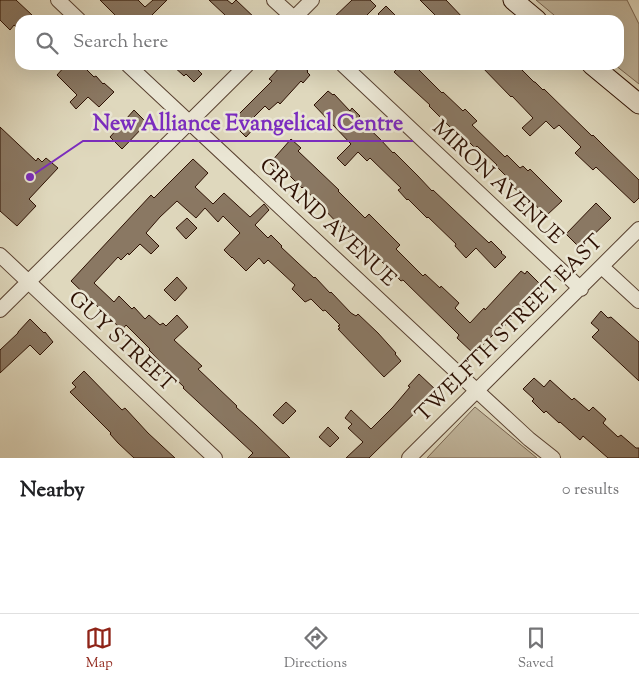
<!DOCTYPE html>
<html lang="en">
<head>
<meta charset="utf-8">
<style>
  body { margin:0; font-family:"Sorts Mill Goudy",serif; background:#f2f2f2; color:#202124 }
  .list { margin:0; padding:0; list-style:none }
  h2 { display:flex; justify-content:space-between; align-items:center; height:65px; margin:0; padding:0 20px; font-size:21px }
  h2 small { font-size:16px; font-weight:400; color:#757577 }
  .icon { flex:none; width:28px; height:28px; fill:none; stroke:currentColor; stroke-width:2; stroke-linecap:round; stroke-linejoin:round }
  .map { position:relative; flex:none; width:639px; height:458px; overflow:hidden }
  .search { position:absolute; background:#fff; box-shadow:0 5px 20px #0002; left:15px; right:15px; top:15px; height:55px; display:flex; align-items:center; gap:12px; box-sizing:border-box; padding:0 18px; border-radius:15px; color:#757577; font-size:19px }
  .sheet { height:155px; background:#fff }
  nav { display:flex; justify-content:space-around; align-items:center; box-sizing:border-box; height:70px; border-top:1px solid #e0e0e0; background:#fff; font-size:14px; color:#757577 }
  nav a { display:grid; justify-items:center; gap:2px }
  nav .on { color:#8f2418 }
  .map>svg:first-child { display:block }
  .green { fill:#c1b69d; stroke:#776350 }
  .building { fill:#8a7863; stroke:#2d1002 }
  .lines { fill:none; stroke-linecap:round; stroke-linejoin:round }
  .minor-casing { stroke:#5a4231; stroke-width:16 }
  .secondary-casing { stroke:#2d1002; stroke-width:21 }
  .minor { stroke:#eae6d4; stroke-width:14 }
  .secondary { stroke:#eae6d4; stroke-width:19 }
  .labels { text-anchor:middle; dominant-baseline:central; stroke-width:5; stroke-linejoin:round; paint-order:stroke }
  .street-label { font-size:21px; fill:#2d1002; stroke:#eae6d4 }
  .leader { fill:none; stroke:#7b2cbf; stroke-width:2 }
  .callout-dot { fill:#7b2cbf; stroke:#eae6d4; stroke-width:2 }
  .callout-label { font-size:22px; text-anchor:middle; font-weight:bold; fill:#7b2cbf; stroke:#eae6d4; stroke-width:5; stroke-linejoin:round; paint-order:stroke }
</style>
</head>
<body>
<div class="map">
<svg width="639" height="458" viewBox="0 0 639 458">
  <rect width="100%" height="100%" fill="#dfd8bd"/>
  <filter id="stains"><feTurbulence type="fractalNoise" baseFrequency=".004" numOctaves="4"/><feColorMatrix values="0 0 0 0 .2 0 0 0 0 .09 0 0 0 0 .02 0 0 0 .5 -.17"/></filter>
  <radialGradient id="worn" r=".72"><stop offset=".6" stop-color="#630" stop-opacity="0"/><stop offset="1" stop-color="#630" stop-opacity=".3"/></radialGradient>
  <!-- green -->
  <path class="green" d="M 536,0 L 627,0 L 639,24 L 639,84 L 615,65 L 619,65 L 619,20 L 560,20 Z
    M 475,407 L 537,458 L 427,458 Z"/>
  <!-- building -->
  <path class="building" d="M 0,0 L 16,0 L 32,15 L 28,20 L 20,20 L 20,30 L 14,25 L 10,30 L 0,20 Z
    M 100,0 L 138,0 L 145,7 L 153,0 L 167,0 L 147,20 L 120,20 Z
    M 209,0 L 227,0 L 232,4 L 236,0 L 257,20 L 220,20 L 225,15 Z
    M 352,0 L 370,0 L 376,6 L 362,20 L 331,20 Z
    M 420,0 L 446,0 L 465,20 L 440,20 Z
    M 386,6 L 400,20 L 384,20 L 378,14 Z
    M 66,65 L 82,65 L 94,77 L 96,76 L 103,84 L 104,83 L 114,92 L 99,107 L 88,97 L 76,109 L 70,102 L 77,95 L 57,75 Z
    M 172,65 L 195,65 L 194,66 L 202,74 L 194,82 L 186,74 L 184,76 Z
    M 282,65 L 301,65 L 308,71 L 307,72 L 310,75 L 303,83 L 301,81 L 280,104 L 278,102 L 269,110 L 265,106 L 251,120 L 257,125 L 246,137 L 231,122 L 272,81 L 269,79 Z
    M 401,65 L 424,65 L 419,70 L 442,93 L 443,92 L 463,111 L 465,109 L 477,121 L 472,125 L 505,157 L 507,155 L 520,168 L 523,166 L 528,171 L 530,169 L 562,201 L 547,215 L 542,210 L 541,211 L 528,197 L 522,193 L 521,194 L 512,186 L 514,184 L 496,166 L 497,165 L 477,146 L 475,148 L 458,131 L 456,133 L 429,106 L 430,105 L 394,72 Z
    M 480,65 L 517,65 L 534,82 L 535,82 L 543,90 L 544,89 L 592,136 L 593,135 L 606,148 L 639,180 L 639,198 L 634,203 L 596,167 L 593,170 L 575,153 L 581,147 L 559,125 L 554,129 L 546,121 L 530,136 L 522,128 L 533,118 L 512,96 L 511,97 Z
    M 328,91 L 333,95 L 334,94 L 350,111 L 352,108 L 360,116 L 358,118 L 380,139 L 393,153 L 394,152 L 418,176 L 432,191 L 433,190 L 489,243 L 491,241 L 502,252 L 501,253 L 506,257 L 495,268 L 476,248 L 466,258 L 455,246 L 456,244 L 428,217 L 427,218 L 408,199 L 407,200 L 398,190 L 401,188 L 370,158 L 367,161 L 358,152 L 345,166 L 337,158 L 351,144 L 314,105 Z
    M 134,110 L 147,123 L 122,149 L 110,137 Z
    M 0,127 L 36,161 L 38,158 L 42,162 L 46,158 L 58,168 L 29,199 L 36,206 L 17,226 L 0,211 Z
    M 291,139 L 301,148 L 298,151 L 339,190 L 338,191 L 365,218 L 369,214 L 400,245 L 396,249 L 423,276 L 425,274 L 440,288 L 441,286 L 459,303 L 455,308 L 470,323 L 484,308 L 485,310 L 521,271 L 525,274 L 527,271 L 542,286 L 497,334 L 495,333 L 474,354 L 457,338 L 459,335 L 451,327 L 403,280 L 401,281 L 378,258 L 377,259 L 342,225 L 341,227 L 303,187 L 302,188 L 283,169 L 281,168 L 278,171 L 270,163 Z
    M 193,159 L 208,173 L 195,187 L 213,204 L 224,193 L 250,217 L 264,204 L 269,210 L 255,225 L 268,238 L 271,235 L 282,246 L 281,247 L 314,278 L 315,277 L 330,293 L 331,292 L 351,313 L 356,316 L 358,314 L 378,333 L 396,353 L 395,354 L 401,361 L 384,377 L 338,329 L 340,328 L 338,326 L 340,325 L 325,310 L 323,311 L 311,299 L 305,302 L 292,289 L 295,285 L 268,260 L 264,264 L 259,258 L 246,271 L 232,257 L 232,258 L 224,250 L 240,233 L 223,216 L 218,222 L 205,208 L 196,218 L 177,201 L 160,217 L 146,233 L 159,246 L 151,254 L 140,244 L 129,255 L 128,253 L 121,260 L 118,257 L 94,283 L 114,302 L 119,296 L 132,309 L 134,307 L 145,319 L 149,315 L 160,325 L 163,323 L 166,326 L 177,315 L 188,327 L 174,340 L 202,366 L 198,369 L 237,406 L 236,407 L 256,425 L 290,458 L 248,458 L 253,453 L 183,388 L 184,387 L 165,369 L 166,368 L 149,350 L 150,349 L 126,325 L 122,330 L 71,281 L 151,195 L 154,198 Z
    M 596,203 L 611,218 L 580,248 L 566,234 Z
    M 187,218 L 197,228 L 186,239 L 176,228 Z
    M 177,277 L 187,288 L 175,301 L 164,290 Z
    M 601,311 L 608,318 L 611,317 L 639,342 L 639,381 L 592,337 L 599,330 L 591,323 Z
    M 30,319 L 44,333 L 45,332 L 53,342 L 40,355 L 30,345 L 0,373 L 0,350 L 18,333 L 18,332 Z
    M 84,371 L 122,410 L 125,408 L 148,433 L 175,458 L 134,458 L 118,443 L 110,434 L 111,433 L 70,392 L 76,387 L 72,383 Z
    M 419,374 L 437,391 L 369,458 L 346,458 L 363,442 L 348,428 L 352,424 L 345,418 L 351,410 L 371,429 L 393,407 L 410,387 L 408,386 Z
    M 534,378 L 544,387 L 550,380 L 572,400 L 574,398 L 589,411 L 593,407 L 606,419 L 603,423 L 618,437 L 621,435 L 636,448 L 639,448 L 639,458 L 608,458 L 583,436 L 580,440 L 560,422 L 559,423 L 546,411 L 544,413 L 532,401 L 534,399 L 523,389 Z
    M 286,402 L 296,411 L 283,424 L 273,415 Z
    M 328,427 L 339,438 L 330,447 L 319,437 Z"/>
  <g class="lines">
    <!-- minor casing -->
    <g class="minor-casing">
      <path id="minor" d="M 58,0 L 79,20
        M 274,0 L 296,20
        M 292,20 L 312,0
        M 128,65 L 476,390 L 529,439 L 553,458
        M 343,65 L 581,289
        M 0,255 L 215,458
        M 602,267 L 639,301
        M 0,310 L 247,65
        M 409,458 L 639,229"/>
    </g>
    <!-- secondary casing -->
    <g class="secondary-casing">
      <path id="secondary" d="M 513,0 L 537,20
        M 592,65 L 639,104"/>
    </g>
    <!-- minor -->
    <use href="#minor" class="minor"/>
    <!-- secondary -->
    <use href="#secondary" class="secondary"/>
  </g>
  <g class="labels">
    <!-- street labels -->
    <g class="street-label">
      <text transform="translate(497 183) rotate(43)">MIRON AVENUE</text>
      <text transform="translate(327 223) rotate(43)">GRAND AVENUE</text>
      <text transform="translate(510 329) rotate(-45)">TWELFTH STREET EAST</text>
      <text transform="translate(121 342) rotate(43)">GUY STREET</text>
    </g>
  </g>
  <!-- callouts -->
  <path class="leader" d="M30 177L83 141H413"/>
  <circle class="callout-dot" cx="30" cy="177" r="5"/>
  <g class="callout-label">
    <text x="248" y="130">New Alliance Evangelical Centre</text>
  </g>
  <rect width="100%" height="100%" filter="url(#stains)"/>
  <rect width="100%" height="100%" fill="url(#worn)"/>
</svg>
<div class="search"><svg class="icon" aria-label="search" viewBox="0 0 24 24"><circle cx="10" cy="10" r="6"/><path d="M15 15l6 6"/></svg>Search here</div>
</div>
<section class="sheet">
<h2>Nearby<small>0 results</small></h2>
<ul class="list">
</ul>
</section>
<nav>
<a class="on"><svg class="icon" aria-label="map" viewBox="0 0 24 24"><path d="M3 6l6-2 6 2 6-2v14l-6 2-6-2-6 2zM9 4v14M15 6v14"/></svg>Map</a>
<a><svg class="icon" aria-label="directions" viewBox="0 0 24 24"><path d="M12 3l9 9-9 9-9-9zM9 14v-3h6M13 9l2 2-2 2"/></svg>Directions</a>
<a><svg class="icon" aria-label="saved" viewBox="0 0 24 24"><path d="M7 4h10v16l-5-4-5 4z"/></svg>Saved</a>
</nav>
</body>
</html>
